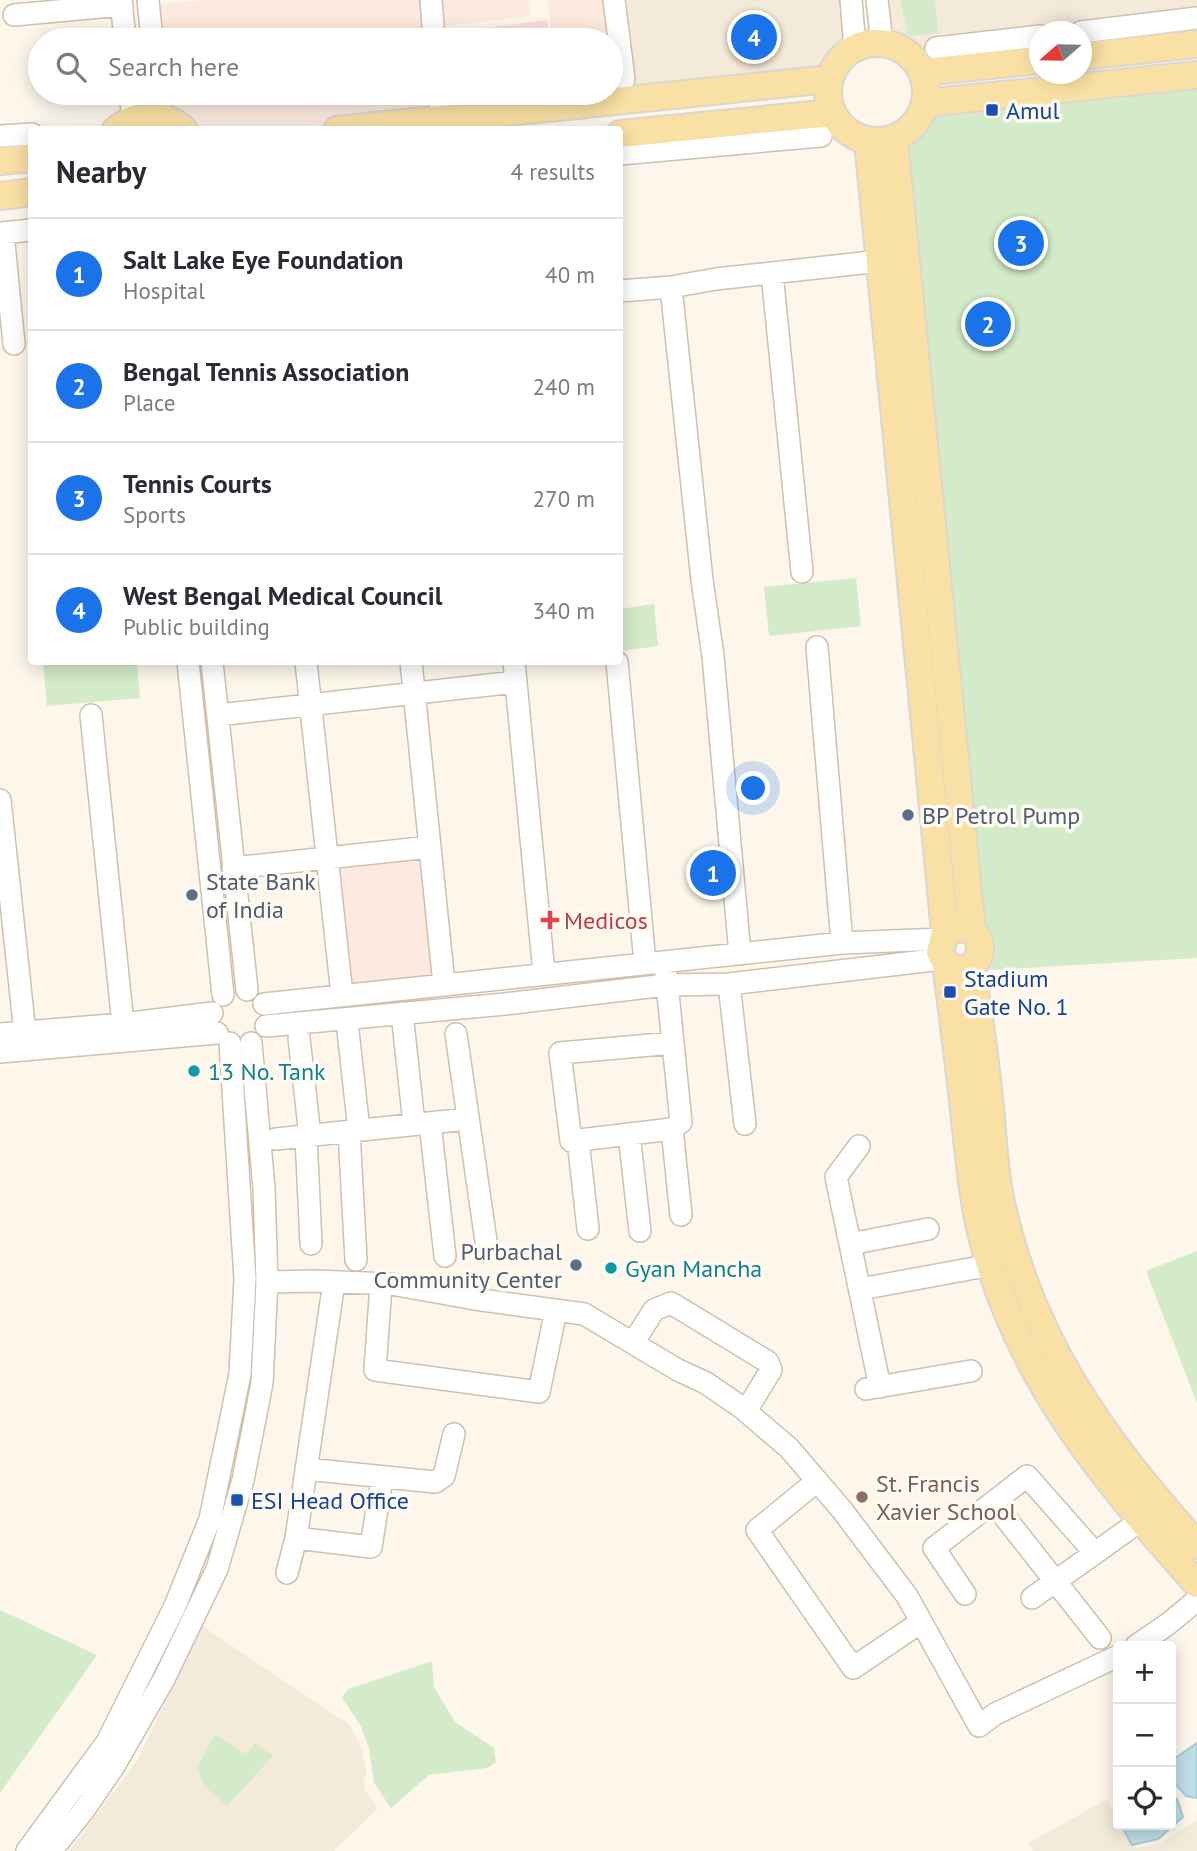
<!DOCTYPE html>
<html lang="en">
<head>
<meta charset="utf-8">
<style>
  body { margin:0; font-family:"PT Sans",sans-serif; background:#f2f2f3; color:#2b2b33 }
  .controls { position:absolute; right:21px; bottom:21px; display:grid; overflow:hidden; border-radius:7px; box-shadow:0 4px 18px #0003 }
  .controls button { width:63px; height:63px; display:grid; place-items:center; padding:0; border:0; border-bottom:2px solid #e1e1e2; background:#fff; color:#2b2b33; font:35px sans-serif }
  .compass { position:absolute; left:1029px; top:21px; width:63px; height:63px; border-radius:50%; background:#fff; box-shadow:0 4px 18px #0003; rotate:250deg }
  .you { position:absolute; left:754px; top:789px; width:24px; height:24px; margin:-18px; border:5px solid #fff; border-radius:50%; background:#1a73e8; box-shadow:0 0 0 10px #1a73e833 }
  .badge { display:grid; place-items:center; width:46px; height:46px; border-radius:50%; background:#1a73e8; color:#fff; font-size:23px; font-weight:700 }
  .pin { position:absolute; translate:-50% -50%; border:4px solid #fff; box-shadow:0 2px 7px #0006 }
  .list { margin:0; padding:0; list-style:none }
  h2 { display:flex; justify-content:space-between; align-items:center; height:91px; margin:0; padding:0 28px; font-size:30px }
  h2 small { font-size:23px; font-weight:400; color:#7c7c81 }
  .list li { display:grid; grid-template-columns:46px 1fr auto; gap:21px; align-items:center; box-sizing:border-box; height:112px; padding:0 28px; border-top:2px solid #e1e1e2 }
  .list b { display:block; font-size:26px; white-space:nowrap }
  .list p { margin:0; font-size:23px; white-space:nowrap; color:#7c7c81 }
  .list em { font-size:23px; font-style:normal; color:#7c7c81 }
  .icon { flex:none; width:38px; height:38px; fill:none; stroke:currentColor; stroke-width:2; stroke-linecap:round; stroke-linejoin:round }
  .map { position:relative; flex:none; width:1197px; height:1851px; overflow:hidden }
  .search { position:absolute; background:#fff; box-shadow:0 4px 18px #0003; left:28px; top:28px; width:595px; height:77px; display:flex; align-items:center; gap:18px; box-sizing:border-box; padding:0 24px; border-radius:38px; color:#7c7c81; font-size:26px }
  .panel { position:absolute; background:#fff; box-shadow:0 4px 18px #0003; left:28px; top:126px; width:595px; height:539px; border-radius:7px }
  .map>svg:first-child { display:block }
  .residential { fill:#f4ead9 }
  .commercial { fill:#fceade }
  .medical { fill:#fadedf }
  .green { fill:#d3ebc8 }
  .water { fill:#bedee7; stroke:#a4ccd8; stroke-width:2 }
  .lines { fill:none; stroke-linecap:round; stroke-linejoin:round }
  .minor-casing { stroke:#cfc0af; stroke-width:24 }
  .major-casing { stroke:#dcd5d1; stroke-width:30 }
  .minor { stroke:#fff; stroke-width:21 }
  .major { stroke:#f9e0a4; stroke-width:26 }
  .transit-dot { fill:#1a4fb4; stroke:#fffaf1; stroke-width:2.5 }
  .service-dot { fill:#5c6f8a; stroke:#fffaf1; stroke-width:2.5 }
  .health-dot { fill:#e0444e; stroke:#fffaf1; stroke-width:2.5 }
  .culture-dot { fill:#0f9aa8; stroke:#fffaf1; stroke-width:2.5 }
  .education-dot { fill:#8d6e63; stroke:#fffaf1; stroke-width:2.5 }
  .labels { text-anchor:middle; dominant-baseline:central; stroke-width:7; stroke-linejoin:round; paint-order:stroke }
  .transit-label { font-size:24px; fill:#164399; stroke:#fffaf1; text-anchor:start }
  .service-label { font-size:24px; fill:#4e5e75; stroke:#fffaf1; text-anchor:start }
  .health-label { font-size:24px; fill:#be3a42; stroke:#fffaf1; text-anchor:start }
  .culture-label { font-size:24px; fill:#0d838f; stroke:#fffaf1; text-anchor:start }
  .education-label { font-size:24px; fill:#785e54; stroke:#fffaf1; text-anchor:start }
</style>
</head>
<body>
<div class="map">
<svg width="1197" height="1851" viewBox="0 0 1197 1851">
  <rect width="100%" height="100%" fill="#fcf7ea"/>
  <!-- residential -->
  <path class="residential" d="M 618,0 L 844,0 L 850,45 L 835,55 L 825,74 L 626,92 Z
    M 882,0 L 1197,0 L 1197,37 L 1082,49 L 1082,32 L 1040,32 L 1039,54 L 926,67 L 899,38 L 885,34 Z
    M 202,1626 L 350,1725 L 362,1750 L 367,1776 L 363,1777 L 365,1790 L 378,1808 L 334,1851 L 69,1851 L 136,1762 Z
    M 1107,1799 L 1118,1825 L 1132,1846 L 1137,1848 L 1161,1843 L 1197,1820 L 1197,1851 L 1033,1851 L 1029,1843 Z"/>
  <!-- commercial -->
  <path class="commercial" d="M 203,0 L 528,0 L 531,16 L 428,28 L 429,40 L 157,40 L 153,5 Z
    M 548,0 L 608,0 L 620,94 L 283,129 L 193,130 L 165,111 L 163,93 L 433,93 L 434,100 L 501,93 L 611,93 L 611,40 L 552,40 Z
    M 426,852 L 441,978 L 347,990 L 333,861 Z"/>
  <!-- medical -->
  <path class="medical" d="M 547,20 L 550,40 L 438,40 L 438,34 Z"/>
  <!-- green -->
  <path class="green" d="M 900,0 L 935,0 L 938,33 L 908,36 Z
    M 1197,82 L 1197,958 L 990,970 L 953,669 L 899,144 L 922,125 L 930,108 Z
    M 856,578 L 861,626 L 769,636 L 764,587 Z
    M 654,604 L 658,646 L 620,651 L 620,609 Z
    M 43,662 L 137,662 L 140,698 L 47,706 Z
    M 1197,1251 L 1197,1403 L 1146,1271 Z
    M 0,1610 L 97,1655 L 0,1793 Z
    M 432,1661 L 434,1687 L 455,1722 L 494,1748 L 496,1762 L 487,1768 L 429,1775 L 391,1808 L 374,1783 L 369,1748 L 361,1726 L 342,1698 L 348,1689 Z
    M 215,1734 L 246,1754 L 255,1743 L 273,1756 L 227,1806 L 204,1786 L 197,1767 Z"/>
  <!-- water -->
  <path class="water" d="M 1197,1743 L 1197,1798 L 1186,1796 L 1171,1779 L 1171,1761 Z
    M 1171,1794 L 1177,1799 L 1183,1817 L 1158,1839 L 1132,1845 L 1121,1825 L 1171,1825 Z"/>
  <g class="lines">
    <!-- minor casing -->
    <g class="minor-casing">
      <path id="minor" d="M 121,0 L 125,40
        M 148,0 L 152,40
        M 431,0 L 434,40
        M 614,0 L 624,79
        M 851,0 L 855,48
        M 877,0 L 882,43
        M 14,15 L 122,5
        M 1081,32 L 1197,18
        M 936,48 L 1040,36
        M 130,93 L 133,119
        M 157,93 L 159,116
        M 439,93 L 442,119
        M 0,136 L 32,134
        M 620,154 L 821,136
        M 0,233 L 32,230
        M 3,233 L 14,344
        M 772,273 L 802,572
        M 671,287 L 702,580 L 713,656 L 740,954
        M 620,291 L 671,287 L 716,279 L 880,261
        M 817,647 L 842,943
        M 188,662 L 223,995
        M 212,662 L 247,990
        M 306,662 L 342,995
        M 411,662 L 444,984
        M 514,662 L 544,973
        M 617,662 L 645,963
        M 91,715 L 123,1024 L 123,1040
        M 218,715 L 516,682
        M 0,800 L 25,1033
        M 233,868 L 430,847
        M 666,974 L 681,1122 L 672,1129 L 571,1141 L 560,1053 L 673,1043
        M 729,984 L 745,1124
        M 264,1004 L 842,943 L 942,939
        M 402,1013 L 414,1124
        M 266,1026 L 505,1004 L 666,985 L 729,984 L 942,959
        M 348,1031 L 359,1130
        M 0,1034 L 123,1024 L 212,1013
        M 456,1034 L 487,1248
        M 299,1038 L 310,1136
        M 0,1052 L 217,1033
        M 430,1123 L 445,1256
        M 672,1129 L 681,1215
        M 349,1131 L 356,1260
        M 629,1134 L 640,1231
        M 306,1136 L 311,1244
        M 276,1139 L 467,1119
        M 578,1140 L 588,1229
        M 859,1146 L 836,1177 L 880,1387
        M 850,1244 L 928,1229
        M 267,1282 L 315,1281 L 391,1284 L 475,1299 L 584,1314 L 678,1370 L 706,1383 L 741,1407 L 789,1448 L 842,1510 L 907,1596 L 979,1726 L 995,1714 L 1118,1656
        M 334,1282 L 296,1538 L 371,1547 L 382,1478
        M 381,1284 L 375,1370 L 539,1392 L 556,1310
        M 861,1289 L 991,1265
        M 633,1343 L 654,1310 L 671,1303 L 768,1362 L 771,1370 L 746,1411
        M 866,1389 L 971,1371
        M 306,1469 L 435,1482 L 444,1476 L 454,1434
        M 817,1481 L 757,1530 L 853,1668 L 921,1622
        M 993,1502 L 1100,1638
        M 287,1573 L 296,1538
        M 965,1594 L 934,1548 L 1027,1476 L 1095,1553
        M 1032,1598 L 1140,1521
        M 1136,1646 L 1168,1624 L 1197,1600
        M 27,1851 L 107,1742 L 175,1606 L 210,1519 L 240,1374 L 245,1279 L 230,1043
        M 51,1851 L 84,1810 L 114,1766 L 164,1679 L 217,1569 L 243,1480 L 262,1383 L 267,1282 L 264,1188 L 251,1043"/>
    </g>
    <!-- major casing -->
    <g class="major-casing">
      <path id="major" d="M828 92a49 49 0 1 1 98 0a49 49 0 1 1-98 0Z
        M 1082,56 L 1197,44
        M 924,72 L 1040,60
        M 925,103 L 1197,75
        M 116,130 C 137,112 163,111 184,130
        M 337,130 L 829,79
        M 620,134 L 832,113
        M 894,139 L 972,931
        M 868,141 L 939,869 L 945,933 L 940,952 C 943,960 947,966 955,968 C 990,978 990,911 945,933
        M 0,161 L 32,158
        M 0,196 L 32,192
        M 946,964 C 952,1009 958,1055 963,1101 C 968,1144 971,1189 981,1232 C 1016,1376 1101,1476 1197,1584
        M 971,966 C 979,1013 985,1060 990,1108 C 993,1138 994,1169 1000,1198 C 1030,1341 1102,1438 1197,1545"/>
    </g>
    <!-- minor -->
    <use href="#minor" class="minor"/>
    <!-- major -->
    <use href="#major" class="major"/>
  </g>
  <!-- markers -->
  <g class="transit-dot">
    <rect x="985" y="103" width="14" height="14" rx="3.5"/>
    <rect x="943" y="985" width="14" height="14" rx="3.5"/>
    <rect x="230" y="1493" width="14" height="14" rx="3.5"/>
  </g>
  <g class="service-dot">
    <circle cx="908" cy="815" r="7"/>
    <circle cx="192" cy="895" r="7"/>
    <circle cx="576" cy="1265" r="7"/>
  </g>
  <path class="health-dot" d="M546.5 909.5h7v7h7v7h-7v7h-7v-7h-7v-7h7z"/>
  <g class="culture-dot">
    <circle cx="194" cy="1071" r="7"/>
    <circle cx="611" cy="1268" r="7"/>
  </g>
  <circle class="education-dot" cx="862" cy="1497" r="7"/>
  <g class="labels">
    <!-- transit labels -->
    <g class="transit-label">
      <text x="1006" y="110">Amul</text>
      <text x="964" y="978">Stadium<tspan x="964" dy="28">Gate No. 1</tspan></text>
      <text x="251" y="1500">ESI Head Office</text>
    </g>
    <!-- service labels -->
    <g class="service-label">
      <text x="922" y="815">BP Petrol Pump</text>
      <text x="206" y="881">State Bank<tspan x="206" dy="28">of India</tspan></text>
      <text x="562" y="1251" text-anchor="end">Purbachal<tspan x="562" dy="28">Community Center</tspan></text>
    </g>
    <!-- health labels -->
    <g class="health-label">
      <text x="564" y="920">Medicos</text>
    </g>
    <!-- culture labels -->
    <g class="culture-label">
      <text x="208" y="1071">13 No. Tank</text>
      <text x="625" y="1268">Gyan Mancha</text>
    </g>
    <!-- education labels -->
    <g class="education-label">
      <text x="876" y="1483">St. Francis<tspan x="876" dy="28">Xavier School</tspan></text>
    </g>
  </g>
</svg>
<div class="controls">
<button>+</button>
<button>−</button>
<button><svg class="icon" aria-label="locate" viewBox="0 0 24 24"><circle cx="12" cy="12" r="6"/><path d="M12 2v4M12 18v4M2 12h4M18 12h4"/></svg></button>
</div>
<svg class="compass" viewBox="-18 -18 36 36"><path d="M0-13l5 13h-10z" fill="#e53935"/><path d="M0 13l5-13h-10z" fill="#7c7c81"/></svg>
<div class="you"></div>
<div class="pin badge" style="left:713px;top:873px">1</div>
<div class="pin badge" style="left:988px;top:324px">2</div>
<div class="pin badge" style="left:1021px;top:243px">3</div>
<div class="pin badge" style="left:754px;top:37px">4</div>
<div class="search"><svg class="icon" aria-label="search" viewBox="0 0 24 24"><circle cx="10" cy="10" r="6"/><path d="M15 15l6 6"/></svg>Search here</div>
<section class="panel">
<h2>Nearby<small>4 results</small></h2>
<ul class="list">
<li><span class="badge">1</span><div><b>Salt Lake Eye Foundation</b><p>Hospital</p></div><em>40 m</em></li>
<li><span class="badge">2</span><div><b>Bengal Tennis Association</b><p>Place</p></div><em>240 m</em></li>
<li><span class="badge">3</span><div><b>Tennis Courts</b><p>Sports</p></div><em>270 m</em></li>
<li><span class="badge">4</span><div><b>West Bengal Medical Council</b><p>Public building</p></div><em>340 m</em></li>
</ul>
</section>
</div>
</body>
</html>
